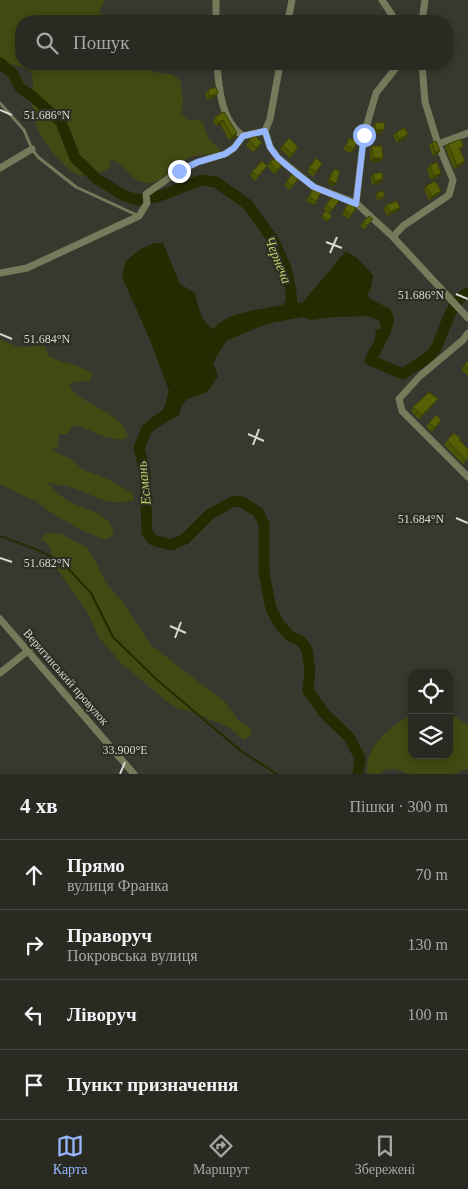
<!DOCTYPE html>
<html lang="uk">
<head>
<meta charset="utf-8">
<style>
  body { margin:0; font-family:"Times New Roman",serif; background:#353730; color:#f1f3f6 }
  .controls { position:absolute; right:15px; bottom:15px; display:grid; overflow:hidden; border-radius:10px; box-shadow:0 2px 8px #0003 }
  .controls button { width:45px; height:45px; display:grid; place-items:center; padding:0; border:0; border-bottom:1px solid #454741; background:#292b23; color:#f1f3f6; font:25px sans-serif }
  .stop { position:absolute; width:15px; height:15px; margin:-11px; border:4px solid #96b6fd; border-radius:50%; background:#fff }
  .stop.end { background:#96b6fd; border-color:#fff; box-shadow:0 1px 5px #0008 }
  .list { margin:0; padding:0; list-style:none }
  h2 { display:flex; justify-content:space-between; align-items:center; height:65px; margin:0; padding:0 20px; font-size:21px }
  h2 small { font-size:16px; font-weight:400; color:#a5a7a6 }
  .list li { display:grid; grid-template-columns:32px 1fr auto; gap:15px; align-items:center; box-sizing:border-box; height:70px; padding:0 20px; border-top:1px solid #454741 }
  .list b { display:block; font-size:19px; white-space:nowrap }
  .list p { margin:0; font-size:16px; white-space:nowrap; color:#a5a7a6 }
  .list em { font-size:16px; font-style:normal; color:#a5a7a6 }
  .icon { flex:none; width:28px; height:28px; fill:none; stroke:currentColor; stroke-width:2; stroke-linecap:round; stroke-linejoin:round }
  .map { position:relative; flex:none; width:468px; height:774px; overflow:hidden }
  .search { position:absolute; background:#292b23; box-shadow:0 2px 8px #0003; left:15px; right:15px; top:15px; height:55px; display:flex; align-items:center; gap:12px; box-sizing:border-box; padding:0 18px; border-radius:20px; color:#a5a7a6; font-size:19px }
  .sheet { height:345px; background:#292b23 }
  nav { display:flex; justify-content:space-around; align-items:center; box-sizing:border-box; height:70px; border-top:1px solid #454741; background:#292b23; font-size:14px; color:#a5a7a6 }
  nav a { display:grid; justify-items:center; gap:2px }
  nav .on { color:#96b6fd }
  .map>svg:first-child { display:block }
  .green { fill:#434912 }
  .water { fill:#262a00 }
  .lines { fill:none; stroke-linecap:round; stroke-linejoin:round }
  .stream { stroke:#262a00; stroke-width:2 }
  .river { stroke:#262a00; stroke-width:11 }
  .lane { stroke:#747a5a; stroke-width:3 }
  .street { stroke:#747a5a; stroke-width:7 }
  .wall { fill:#4a5204 }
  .shaded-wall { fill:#3c4204 }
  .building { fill:#565f05; stroke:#3c4204 }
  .route { stroke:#96b6fd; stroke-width:6 }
  .ticks { fill:none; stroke:#d6d7d1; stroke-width:2 }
  .labels { text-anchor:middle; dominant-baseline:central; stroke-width:4.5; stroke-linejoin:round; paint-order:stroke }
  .street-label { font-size:12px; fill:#d6d7d1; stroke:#2d2f25 }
  .water-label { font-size:14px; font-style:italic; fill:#c2d065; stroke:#2d2f25 }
  .ticks-label { font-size:12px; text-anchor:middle; fill:#d6d7d1; stroke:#2d2f25; stroke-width:4.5; stroke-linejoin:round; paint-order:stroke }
</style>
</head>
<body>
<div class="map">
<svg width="468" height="774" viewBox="0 0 468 774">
  <rect width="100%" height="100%" fill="#37392f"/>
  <!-- green -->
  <path class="green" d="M 0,0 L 105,0 L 99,11 L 109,21 L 21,21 L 21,64 L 147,64 L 153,72 L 171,74 L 180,80 L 183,101 L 181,113 L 190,121 L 197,119 L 204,123 C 205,136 211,143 221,150 L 217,154 C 210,155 201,154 194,156 C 174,161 161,191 139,181 C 127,176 124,164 111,159 L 109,168 C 100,173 90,177 80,175 C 66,173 44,142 38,130 C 35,124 35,114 33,108 C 29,95 37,85 30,70 L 0,61 Z
    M 0,339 C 8,343 16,347 25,347 C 33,347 38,345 46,347 L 47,354 C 60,365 79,362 93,375 L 89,381 L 75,382 L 69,385 C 78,405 120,409 128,436 L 121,440 L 105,437 L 77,425 L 71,428 L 67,434 L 59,434 L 58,447 L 52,451 L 71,459 L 84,470 L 107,479 L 133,493 L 134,500 C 111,508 91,494 70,487 C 63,485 54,485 47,482 C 52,488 58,494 65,499 C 82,510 109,510 114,534 L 108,539 L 100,538 L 79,529 L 47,510 L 35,500 L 28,498 L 0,484 Z
    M 55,533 L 62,534 L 87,548 L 96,561 L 105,582 L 122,601 L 151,645 L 226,703 L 238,720 L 252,730 L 250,736 L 244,740 L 227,726 L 192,712 L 177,708 L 165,700 L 120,662 L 98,636 L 89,615 L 54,565 L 51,550 L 47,543 L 41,539 L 46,534 Z
    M 449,713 L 468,725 L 468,769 L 461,770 L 456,774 L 409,774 L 395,769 L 387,769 L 379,774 L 369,774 L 367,772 C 365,746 391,726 412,714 L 412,755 L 449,755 Z"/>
  <!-- water -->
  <path class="water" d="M 154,243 L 163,243 L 180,284 L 195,293 C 198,306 201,323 214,329 C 225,312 264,309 283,305 L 288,297 L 292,302 L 302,303 L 346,251 L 357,258 L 373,275 L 371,288 L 368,293 L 369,298 L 390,309 L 394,318 C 392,334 386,345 373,354 L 376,330 L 381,328 L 379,320 L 367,316 L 334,317 L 312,320 L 303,317 L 266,324 L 226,341 L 213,363 L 218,376 C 215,380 212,386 209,390 C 196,401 184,391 179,415 L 152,431 L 147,429 L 153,420 L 164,408 L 169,391 L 150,340 L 122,277 L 126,261 L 139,250 Z"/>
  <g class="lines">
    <!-- stream -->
    <path class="stream" d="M 0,536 L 35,549 L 61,561 L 91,593 L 113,637 L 156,679 L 241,751 L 277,774"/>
    <!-- river -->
    <path class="river" d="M 0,63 L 13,74 L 20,88 L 32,96 L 61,122 L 75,158 L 97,179 L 123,195 L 138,200 L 160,196 L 201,180 L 216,182 L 247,204 L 274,241 L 285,266 L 290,286 L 293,312
      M 380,342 L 370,360 L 403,374 C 411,368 430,358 435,350 C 443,336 451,298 468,293
      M 159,419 L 147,429 L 139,448 L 145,473 L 147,532 L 153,540 L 171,545 L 185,539 L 210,514 L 234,501 L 242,502 L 258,512 L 264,524 L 264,572 L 271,609 L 279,624 L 290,636 L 301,641 L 307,650 L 310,671 L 308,691 L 325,714 L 349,737 L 360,758 L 358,774"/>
    <!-- lane -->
    <path class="lane" d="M 0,103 L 24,130 L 32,149 L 38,157 L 76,187 L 139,216"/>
    <!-- street -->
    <path class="street" d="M 382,0 L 396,21
      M 216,21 L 216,0
      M 288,21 L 292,0
      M 422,21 L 425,0
      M 217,64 C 219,88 221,121 243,136
      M 280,64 L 270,119 L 265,131 L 270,147 L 278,158 L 314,187 L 356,203 L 393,237 L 468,318
      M 438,144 L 468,133
      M 0,168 L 32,149
      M 356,203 L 364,135 L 376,93 L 399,64
      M 393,237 L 403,226 L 449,195 L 453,180 L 438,144 L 425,102 L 422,64
      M 0,273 L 27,268 L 139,216 L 147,203 L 146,194 L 179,171 L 198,162 L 225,154 L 234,148 L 243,136 L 265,131
      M 468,333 L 463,340 L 420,376 L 399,399 L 402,411 L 468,477
      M 0,619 L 134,774
      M 0,673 L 29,650"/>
  </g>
  <!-- wall -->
  <path class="wall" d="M 208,90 L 218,93 L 215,97 L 207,100 L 205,94 Z
    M 224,112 L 237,133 L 235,137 L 229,140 L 220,124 L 216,126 L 213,121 L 215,117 Z
    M 376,122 L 384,130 L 381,134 L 372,133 L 373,126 Z
    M 396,132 L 406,138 L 397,143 L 393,136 Z
    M 349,138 L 354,149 L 351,153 L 343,150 Z
    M 249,140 L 259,147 L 253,152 L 246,145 Z
    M 432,142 L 437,155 L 433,156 L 429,146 Z
    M 448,144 L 461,150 L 463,165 L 454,169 L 445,148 Z
    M 283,145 L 296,151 L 290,158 L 280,149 Z
    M 372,146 L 380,162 L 370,162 L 370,150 Z
    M 316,158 L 322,163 L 313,177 L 307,172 Z
    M 270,162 L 279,170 L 274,174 L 267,166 Z
    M 430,165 L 441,173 L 438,177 L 431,180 L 427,169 Z
    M 267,166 L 255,181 L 250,176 L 252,172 Z
    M 334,169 L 336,183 L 333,187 L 327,184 L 331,173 Z
    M 373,174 L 383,179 L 380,183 L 372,185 L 371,178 Z
    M 298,179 L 290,190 L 284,185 L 287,181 Z
    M 426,186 L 441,191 L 438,195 L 429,200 L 424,190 Z
    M 313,188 L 317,201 L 315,205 L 306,201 Z
    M 377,193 L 384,198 L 377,200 L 376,195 Z
    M 333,196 L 339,201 L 329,214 L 323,209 Z
    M 349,203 L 356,208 L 349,219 L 342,214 Z
    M 386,205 L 400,208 L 397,212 L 387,216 L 384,209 Z
    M 326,211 L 332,216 L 327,222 L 321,217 Z
    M 373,219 L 364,230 L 360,226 L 363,222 Z
    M 468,361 L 468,376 L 461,369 Z
    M 438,399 L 435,403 L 419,419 L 411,411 L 413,407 Z
    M 429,423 L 438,424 L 432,432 L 426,427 Z
    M 447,440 L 459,441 L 468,449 L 468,459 L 463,464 L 444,445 Z"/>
  <!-- shaded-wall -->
  <path class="shaded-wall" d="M 218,93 L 215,97 L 207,100 L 210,96 Z
    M 223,120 L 220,124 L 216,126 L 218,122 Z
    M 375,129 L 384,130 L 381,134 L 372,133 Z
    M 237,133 L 235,137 L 229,140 L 232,136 Z
    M 408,134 L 406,138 L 397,143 L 399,139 Z
    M 440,151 L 437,155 L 433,156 L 435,152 Z
    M 373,158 L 383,158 L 380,162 L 370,162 Z
    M 465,161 L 463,165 L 454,169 L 457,165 Z
    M 441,173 L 438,177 L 431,180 L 434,176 Z
    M 383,179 L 380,183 L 372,185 L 375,181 Z
    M 329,180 L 336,183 L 333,187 L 327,184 Z
    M 441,191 L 438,195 L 429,200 L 432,196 Z
    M 400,208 L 397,212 L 387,216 L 389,212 Z
    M 438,399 L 435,403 L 419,419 L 422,415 Z"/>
  <!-- building -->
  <path class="building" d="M 216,87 L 218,93 L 210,96 L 208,90 Z
    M 224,112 L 237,133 L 232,136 L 223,120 L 218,122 L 215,117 Z
    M 376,122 L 385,123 L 384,130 L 375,129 Z
    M 405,128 L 408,134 L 399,139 L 396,132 Z
    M 255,135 L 262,143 L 256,148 L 249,140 Z
    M 289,138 L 298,147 L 292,154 L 283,145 Z
    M 349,138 L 357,142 L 354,149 L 346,146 Z
    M 461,139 L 463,147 L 459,148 L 465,161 L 457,165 L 448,144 Z
    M 436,141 L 440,151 L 435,152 L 432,142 Z
    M 372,146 L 382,146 L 383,158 L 373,158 Z
    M 275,158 L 282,166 L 277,170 L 270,162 Z
    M 316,158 L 322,163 L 316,172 L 309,168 Z
    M 262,161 L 267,166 L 258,176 L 252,172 Z
    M 437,162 L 441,173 L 434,176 L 430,165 Z
    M 334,169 L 340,171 L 336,183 L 329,180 Z
    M 382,172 L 383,179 L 375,181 L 373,174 Z
    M 292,174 L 298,179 L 292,186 L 287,181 Z
    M 435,181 L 441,191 L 432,196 L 426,186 Z
    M 313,188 L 321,192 L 317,201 L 309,197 Z
    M 383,191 L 385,196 L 379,198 L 377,193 Z
    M 333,196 L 339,201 L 332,210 L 326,205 Z
    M 397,201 L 400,208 L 389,212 L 386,205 Z
    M 349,203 L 356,208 L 351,215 L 344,210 Z
    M 326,211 L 332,216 L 328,220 L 322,215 Z
    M 369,216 L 373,219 L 367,225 L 363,222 Z
    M 468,361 L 468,369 L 464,365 Z
    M 429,392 L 438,399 L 422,415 L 413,407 Z
    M 436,415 L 441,420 L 435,428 L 429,423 Z
    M 454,433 L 461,439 L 459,440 L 468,449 L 468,458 L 466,460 L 447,440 Z"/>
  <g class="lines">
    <!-- route -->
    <path class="route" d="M 179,171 L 198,162 L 225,154 L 234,148 L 243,136 L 265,131 L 270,147 L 278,158 L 297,174 L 314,187 L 356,204 L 364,135"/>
  </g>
  <!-- ticks -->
  <path class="ticks" d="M 0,110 L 12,115M 326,242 L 342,248M 330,253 L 337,237M 456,294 L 468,299M 0,334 L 12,339M 248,434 L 264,441M 253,445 L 259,429M 456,518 L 468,523M 0,558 L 12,562M 170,626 L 186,633M 175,638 L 181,622M 120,774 L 125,762"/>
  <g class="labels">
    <!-- street labels -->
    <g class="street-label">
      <text transform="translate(66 677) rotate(49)">Веригинський провулок</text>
    </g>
    <!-- water labels -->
    <g class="water-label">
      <text transform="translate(278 260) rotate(68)">Чернеча</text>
      <text transform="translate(144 483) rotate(-96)">Есмань</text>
    </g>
  </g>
  <g class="ticks-label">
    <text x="47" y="119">51.686°N</text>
    <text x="421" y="299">51.686°N</text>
    <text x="47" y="343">51.684°N</text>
    <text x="421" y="523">51.684°N</text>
    <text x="47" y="567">51.682°N</text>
    <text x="125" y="754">33.900°E</text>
  </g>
</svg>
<div class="controls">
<button><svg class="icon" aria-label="locate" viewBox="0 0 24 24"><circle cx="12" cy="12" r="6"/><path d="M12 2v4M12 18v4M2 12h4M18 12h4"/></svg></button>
<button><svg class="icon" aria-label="layers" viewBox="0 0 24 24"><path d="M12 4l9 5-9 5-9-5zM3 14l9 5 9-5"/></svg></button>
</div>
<div class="stop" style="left:364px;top:135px"></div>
<div class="stop end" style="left:179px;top:171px"></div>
<div class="search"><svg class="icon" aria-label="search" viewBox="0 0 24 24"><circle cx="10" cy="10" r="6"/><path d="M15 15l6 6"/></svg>Пошук</div>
</div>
<section class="sheet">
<h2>4 хв<small>Пішки · 300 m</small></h2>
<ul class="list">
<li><svg class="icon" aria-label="ahead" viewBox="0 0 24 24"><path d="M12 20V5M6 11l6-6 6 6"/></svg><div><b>Прямо</b><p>вулиця Франка</p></div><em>70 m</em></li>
<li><svg class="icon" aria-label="right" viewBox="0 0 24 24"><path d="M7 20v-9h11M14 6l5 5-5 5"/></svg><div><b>Праворуч</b><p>Покровська вулиця</p></div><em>130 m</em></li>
<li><svg class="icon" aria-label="left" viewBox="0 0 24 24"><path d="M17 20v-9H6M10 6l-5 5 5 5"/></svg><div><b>Ліворуч</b></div><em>100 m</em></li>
<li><svg class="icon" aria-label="arrive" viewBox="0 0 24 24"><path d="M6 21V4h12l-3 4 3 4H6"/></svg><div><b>Пункт призначення</b></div></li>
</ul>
</section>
<nav>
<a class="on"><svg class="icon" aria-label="map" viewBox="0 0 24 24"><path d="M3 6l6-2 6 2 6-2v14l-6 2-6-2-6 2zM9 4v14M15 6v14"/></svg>Карта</a>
<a><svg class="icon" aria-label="directions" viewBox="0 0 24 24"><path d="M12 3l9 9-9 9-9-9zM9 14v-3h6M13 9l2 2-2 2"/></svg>Маршрут</a>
<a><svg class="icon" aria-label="saved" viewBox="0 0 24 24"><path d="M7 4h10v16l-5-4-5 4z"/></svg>Збережені</a>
</nav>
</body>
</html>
